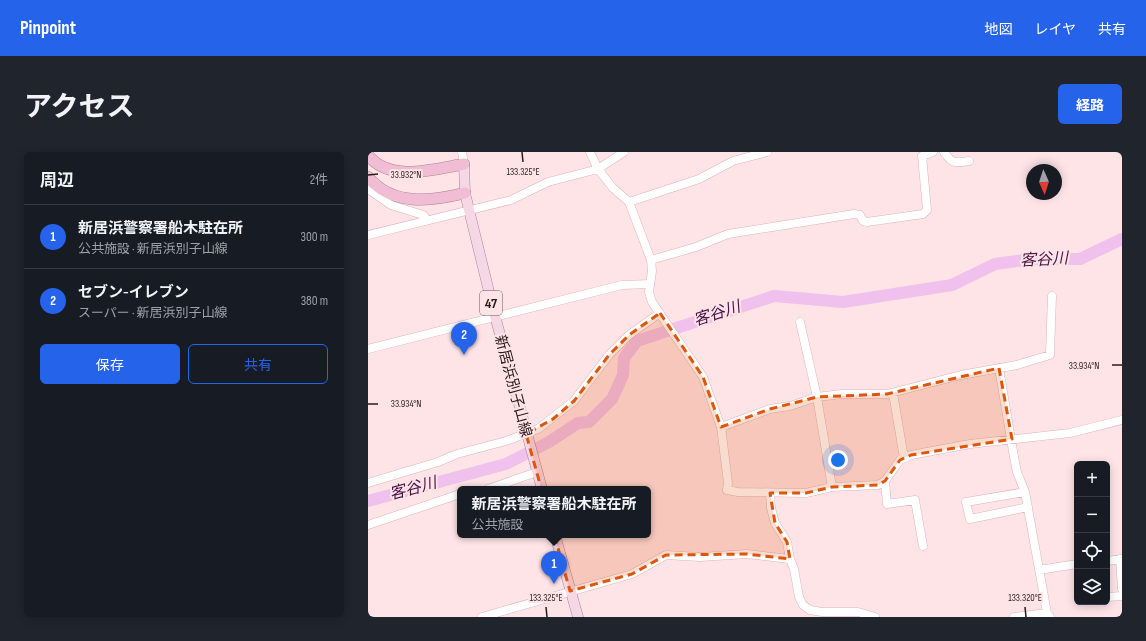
<!DOCTYPE html>
<html lang="ja">
<head>
<meta charset="utf-8">
<style>
  body { margin:0; font-family:"Sofia Sans Condensed","Noto Sans JP",sans-serif; background:#20242c; color:#f1f3f6 }
  .controls { position:absolute; right:12px; bottom:12px; display:grid; overflow:hidden; border-radius:6px; box-shadow:0 2px 10px #0003 }
  .controls button { width:36px; height:36px; display:grid; place-items:center; padding:0; border:0; border-bottom:1px solid #363941; background:#171b24; color:#f1f3f6; font:20px sans-serif }
  .compass { position:absolute; left:658px; top:12px; width:36px; height:36px; border-radius:50%; background:#171b24; box-shadow:0 2px 10px #0003; rotate:177deg }
  .you { position:absolute; left:470px; top:308px; width:14px; height:14px; margin:-10px; border:3px solid #fff; border-radius:50%; background:#1a73e8; box-shadow:0 0 0 6px #1a73e833 }
  .badge { display:grid; place-items:center; width:26px; height:26px; border-radius:50%; background:#2563eb; color:#fff; font-size:13px; font-weight:700 }
  .pin { position:absolute; translate:-50% -33px; filter:drop-shadow(0 1px 2px #0008) }
  .pin::after { content:''; position:absolute; top:21px; width:14px; height:12px; background:inherit; clip-path:polygon(0 0,100% 0,50% 100%) }
  .popup { position:absolute; left:89px; top:334px; width:194px; height:52px; box-sizing:border-box; display:grid; place-content:center; border-radius:6px; background:#171b24; filter:drop-shadow(0 1px 3px #0005); font-size:13px; white-space:nowrap; color:#9ea1a6 }
  .popup b { font-size:15px; color:#f1f3f6 }
  .popup::after { content:''; position:absolute; left:50%; top:100%; margin-left:-8px; border:8px solid transparent; border-top-color:#171b24 }
  .list { margin:0; padding:0; list-style:none }
  h2 { display:flex; justify-content:space-between; align-items:center; height:52px; margin:0; padding:0 16px; font-size:17px }
  h2 small { font-size:13px; font-weight:400; color:#9ea1a6 }
  .list li { display:grid; grid-template-columns:26px 1fr auto; gap:12px; align-items:center; box-sizing:border-box; height:64px; padding:0 16px; border-top:1px solid #363941 }
  .list b { display:block; font-size:15px; white-space:nowrap }
  .list p { margin:0; font-size:13px; white-space:nowrap; color:#9ea1a6 }
  .list em { font-size:13px; font-style:normal; color:#9ea1a6 }
  .actions { display:flex; gap:8px; padding:12px 16px }
  .actions a { flex:1; padding:9px 0; border:1px solid #2563eb; border-radius:6px; text-align:center; font-size:14px; color:#2563eb }
  .actions .main { background:#2563eb; color:#fff }
  .icon { flex:none; width:22px; height:22px; fill:none; stroke:currentColor; stroke-width:2; stroke-linecap:round; stroke-linejoin:round }
  .map { position:relative; flex:none; width:754px; height:465px; overflow:hidden; border-radius:6px }
  header { display:flex; align-items:center; gap:24px; box-sizing:border-box; height:56px; padding:0 20px; background:#2563eb; color:#fff }
  header strong { font-size:19px }
  nav { display:flex; gap:22px; margin-inline-start:auto; font-size:14px }
  .intro { display:flex; align-items:center; justify-content:space-between; box-sizing:border-box; height:96px; padding:0 24px }
  h1 { margin:0; font-size:28px }
  .button { padding:10px 18px; border-radius:6px; background:#2563eb; color:#fff; font-size:14px; font-weight:700 }
  main { display:flex; gap:24px; padding:0 24px }
  aside { flex:1; background:#171b24; border-radius:6px; box-shadow:0 2px 10px #0003 }
  .map>svg:first-child { display:block }
  .lines { fill:none; stroke-linecap:round; stroke-linejoin:round }
  .river { stroke:#efc1ec; stroke-width:12 }
  .minor-casing { stroke:#ddb4b8; stroke-width:9 }
  .major-casing { stroke:#ab8494; stroke-width:11 }
  .highway-casing { stroke:#ab8494; stroke-width:12 }
  .minor { stroke:#fff; stroke-width:8 }
  .major { stroke:#f6d7e5; stroke-width:10 }
  .highway { stroke:#f0bdd4; stroke-width:11 }
  .marked { fill:#de560d; fill-opacity:0.2; stroke:#de560d; stroke-width:3; stroke-dasharray:8 5; stroke-linejoin:round }
  .ticks { fill:none; stroke:#2a1b1d; stroke-width:1.5 }
  .labels { text-anchor:middle; dominant-baseline:central; stroke-width:4; stroke-linejoin:round; paint-order:stroke }
  .shield { fill:#fee4e6; stroke:#6a5759; stroke-width:1 }
  .shield-label { font-size:14px; font-weight:bold; fill:#2a1b1d }
  .street-label { font-size:15px; fill:#2a1b1d; stroke:#fee4e6 }
  .water-label { font-size:16px; font-style:italic; fill:#491449; stroke:#fee4e6 }
  .ticks-label { font-size:10px; text-anchor:middle; fill:#2a1b1d; stroke:#fee4e6; stroke-width:4; stroke-linejoin:round; paint-order:stroke }
</style>
</head>
<body>
<header>
<strong>Pinpoint</strong>
<nav><a>地図</a><a>レイヤ</a><a>共有</a></nav>
</header>
<div class="intro"><h1>アクセス</h1><a class="button">経路</a></div>
<main>
<aside>
<h2>周辺<small>2件</small></h2>
<ul class="list">
<li><span class="badge">1</span><div><b>新居浜警察署船木駐在所</b><p>公共施設 · 新居浜別子山線</p></div><em>300 m</em></li>
<li><span class="badge">2</span><div><b>セブン-イレブン</b><p>スーパー · 新居浜別子山線</p></div><em>380 m</em></li>
</ul>
<div class="actions"><a class="main">保存</a><a>共有</a></div>
</aside>
<div class="map">
<svg width="754" height="465" viewBox="0 0 754 465">
  <rect width="100%" height="100%" fill="#fee4e6"/>
  <g class="lines">
    <!-- river -->
    <path class="river" d="M 0,349 L 138,312 L 181,290 L 210,271 L 221,270 L 244,247 L 255,223 L 256,206 L 269,189 L 406,144 L 475,150 L 584,133 L 627,112 L 664,107 L 712,107 L 754,87"/>
    <!-- minor casing -->
    <g class="minor-casing">
      <path id="minor" d="M 94,0 L 96,12
        M 222,0 L 230,17 L 245,36 L 261,50 L 283,108 L 284,119 L 281,140 L 284,150 L 335,225 L 353,275 L 360,331 L 359,338 L 370,340 L 438,341 L 464,335 L 510,333 L 517,329 L 532,308 L 543,303 L 602,292 L 702,281 L 754,268
        M 576,0 C 584,12 587,11 601,9
        M 0,37 L 23,53 L 55,63 L 59,68
        M 261,50 L 331,27 L 365,9 L 399,0
        M 0,83 L 143,48 L 180,30 L 230,17 L 256,0
        M 283,108 L 328,95 L 360,82 L 486,62 L 492,63 L 495,69 L 499,70 L 555,62 L 559,58 L 554,4 L 565,0
        M 432,170 L 449,245 L 464,335
        M 0,197 L 254,133 L 282,132
        M 631,216 L 646,305 L 649,320 L 657,340 L 679,461 L 682,465
        M 525,241 L 536,306
        M 353,275 L 402,257 L 422,254 L 449,245 L 474,242 L 519,242 L 593,223 L 649,213 L 682,203 L 684,144
        M 517,329 L 519,352 L 547,348 L 555,394
        M 0,331 L 70,310 L 89,302 L 138,289 L 170,277 L 206,249 L 241,203 L 261,183 L 292,161
        M 120,337 L 169,320
        M 657,340 L 598,350 L 602,367 L 660,355
        M 402,341 L 403,356 L 407,371 L 419,390 L 422,407 L 426,417 L 431,445 L 435,453 L 442,458 L 454,460 L 490,460 L 507,465
        M 0,373 L 92,342
        M 752,407 L 754,437
        M 739,409 L 754,407
        M 671,418 L 709,412
        M 739,445 L 754,444
        M 114,465 L 264,422 L 298,403 L 332,405 L 379,402 L 422,407
        M 646,465 L 679,461"/>
    </g>
    <!-- major casing -->
    <g class="major-casing">
      <path id="major" d="M 96,12 L 97,41 L 101,58 L 127,164 L 174,337
        M 187,383 L 210,465"/>
    </g>
    <!-- highway casing -->
    <g class="highway-casing">
      <path id="highway" d="M 0,3 C 21,31 67,17 96,12
        M 0,25 C 25,55 64,49 97,41"/>
    </g>
    <!-- minor -->
    <use href="#minor" class="minor"/>
    <!-- major -->
    <use href="#major" class="major"/>
    <!-- highway -->
    <use href="#highway" class="highway"/>
  </g>
  <!-- marked area -->
  <path class="marked" d="M 292,161 L 335,225 L 353,275 L 402,257 L 449,245 L 519,242 L 631,216 L 644,287 L 543,303 L 532,308 L 517,329 L 510,333 L 464,335 L 438,341 L 402,341 L 407,371 L 419,390 L 422,407 L 379,402 L 298,403 L 264,422 L 202,439 L 158,282 L 185,267 L 206,249 L 241,203 L 261,183 Z"/>
  <!-- ticks -->
  <path class="ticks" d="M 154,0 L 155,10M 0,23 L 10,22M 744,213 L 754,213M 0,252 L 10,252M 178,455 L 179,465M 657,455 L 658,465"/>
  <g class="labels">
    <!-- shield labels -->
    <rect class="shield" x="112" y="139" width="22" height="24" rx="3"/>
    <g class="shield-label">
      <text x="123" y="151">47</text>
    </g>
    <!-- street labels -->
    <g class="street-label">
      <text transform="translate(145 234) rotate(75)">新居浜別子山線</text>
    </g>
    <!-- water labels -->
    <g class="water-label">
      <text transform="translate(676 108) rotate(-3)">客谷川</text>
      <text transform="translate(349 162) rotate(-18)">客谷川</text>
      <text transform="translate(45 337) rotate(-15)">客谷川</text>
    </g>
  </g>
  <g class="ticks-label">
    <text x="155" y="23">133.325°E</text>
    <text x="38" y="26">33.932°N</text>
    <text x="716" y="217">33.934°N</text>
    <text x="38" y="255">33.934°N</text>
    <text x="178" y="449">133.325°E</text>
    <text x="657" y="449">133.320°E</text>
  </g>
</svg>
<div class="controls">
<button>+</button>
<button>−</button>
<button><svg class="icon" aria-label="locate" viewBox="0 0 24 24"><circle cx="12" cy="12" r="6"/><path d="M12 2v4M12 18v4M2 12h4M18 12h4"/></svg></button>
<button><svg class="icon" aria-label="layers" viewBox="0 0 24 24"><path d="M12 4l9 5-9 5-9-5zM3 14l9 5 9-5"/></svg></button>
</div>
<svg class="compass" viewBox="-18 -18 36 36"><path d="M0-13l5 13h-10z" fill="#e53935"/><path d="M0 13l5-13h-10z" fill="#9ea1a6"/></svg>
<div class="you"></div>
<div class="pin badge" style="left:186px;top:432px">1</div>
<div class="popup"><b>新居浜警察署船木駐在所</b>公共施設</div>
<div class="pin badge" style="left:96px;top:203px">2</div>
</div>
</main>
</body>
</html>
